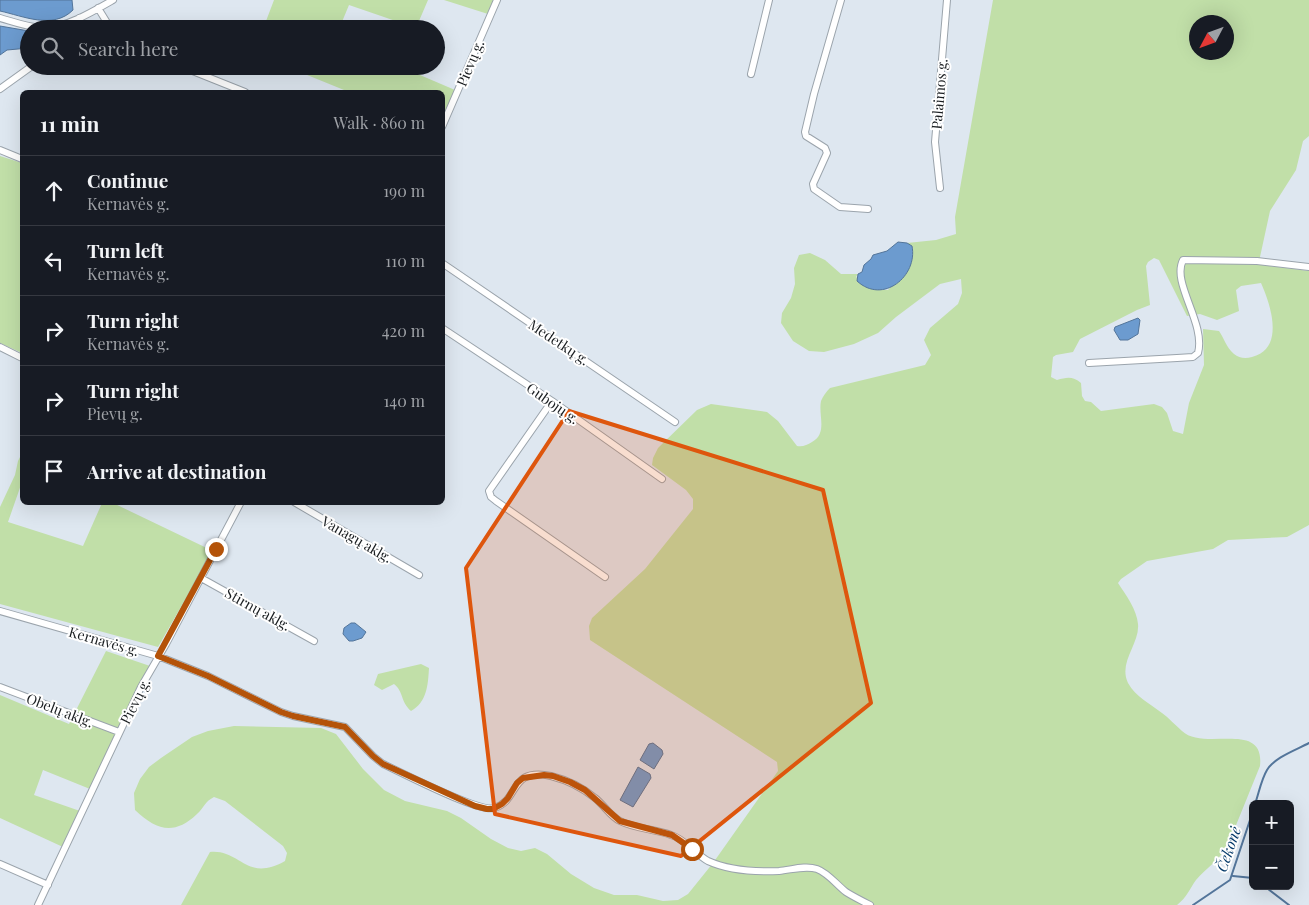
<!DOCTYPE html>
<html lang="en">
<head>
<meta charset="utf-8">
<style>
  body { margin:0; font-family:"Playfair Display",serif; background:#20242c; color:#f1f3f6 }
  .controls { position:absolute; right:15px; bottom:15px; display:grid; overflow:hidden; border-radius:8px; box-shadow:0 5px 20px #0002 }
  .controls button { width:45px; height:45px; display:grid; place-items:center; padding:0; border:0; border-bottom:1px solid #363941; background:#171b24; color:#f1f3f6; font:25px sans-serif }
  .compass { position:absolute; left:1189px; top:15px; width:45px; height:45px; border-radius:50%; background:#171b24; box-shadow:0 5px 20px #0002; rotate:229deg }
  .stop { position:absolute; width:15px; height:15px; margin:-11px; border:4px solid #b45309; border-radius:50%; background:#fff }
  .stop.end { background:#b45309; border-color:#fff; box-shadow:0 1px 5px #0008 }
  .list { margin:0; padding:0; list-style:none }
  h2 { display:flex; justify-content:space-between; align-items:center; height:65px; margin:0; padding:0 20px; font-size:21px }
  h2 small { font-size:16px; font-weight:400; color:#9ea1a6 }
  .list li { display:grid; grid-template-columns:32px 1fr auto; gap:15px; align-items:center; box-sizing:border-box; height:70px; padding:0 20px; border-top:1px solid #363941 }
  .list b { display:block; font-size:19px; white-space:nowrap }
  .list p { margin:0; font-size:16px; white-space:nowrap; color:#9ea1a6 }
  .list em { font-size:16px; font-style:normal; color:#9ea1a6 }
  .icon { flex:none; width:28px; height:28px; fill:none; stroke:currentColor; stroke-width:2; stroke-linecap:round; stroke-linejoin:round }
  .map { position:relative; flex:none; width:1309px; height:905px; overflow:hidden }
  .search { position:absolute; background:#171b24; box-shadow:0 5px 20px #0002; left:20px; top:20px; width:425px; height:55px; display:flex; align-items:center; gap:12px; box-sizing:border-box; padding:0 18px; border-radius:28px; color:#9ea1a6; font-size:19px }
  .panel { position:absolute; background:#171b24; box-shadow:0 5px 20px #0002; left:20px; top:90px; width:425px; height:415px; border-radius:8px }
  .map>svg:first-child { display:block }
  .green { fill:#c1dfa8; fill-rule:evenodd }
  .water { fill:#6c9bcf; stroke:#53759a }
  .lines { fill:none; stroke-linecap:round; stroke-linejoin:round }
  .stream { stroke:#53759a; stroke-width:2 }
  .street-casing { stroke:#9ba4ac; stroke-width:8 }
  .street { stroke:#fff; stroke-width:6 }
  .route { stroke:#b45309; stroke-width:6 }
  .marked { fill:#de560d; fill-opacity:0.2; stroke:#de560d; stroke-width:4; stroke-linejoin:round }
  .labels { text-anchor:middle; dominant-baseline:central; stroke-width:4; stroke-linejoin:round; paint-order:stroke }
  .street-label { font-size:14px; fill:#191d20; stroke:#fff }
  .water-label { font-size:15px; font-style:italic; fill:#043969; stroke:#fff }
</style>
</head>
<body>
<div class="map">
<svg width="1309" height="905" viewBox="0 0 1309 905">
  <rect width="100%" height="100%" fill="#dee7f0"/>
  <!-- green -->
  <path class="green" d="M 274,0 L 428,0 L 416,28 L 349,5 L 339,29 L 263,29 Z
    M 444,0 L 495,0 L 488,14 Z
    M 993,0 L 1309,0 L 1309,136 L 1303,141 L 1296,170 L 1270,211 L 1260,257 L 1263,265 L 1309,271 L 1309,525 L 1287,537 L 1228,540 L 1213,549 L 1147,561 L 1121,579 L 1118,583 C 1126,595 1137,610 1138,624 C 1140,644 1118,662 1128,683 C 1136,697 1149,703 1162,713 C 1169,718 1175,725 1182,731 C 1204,752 1265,719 1260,766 L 1228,845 C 1218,862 1207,867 1196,880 C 1189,890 1187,897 1177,905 L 181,905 L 210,852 C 241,849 246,883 285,861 L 287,853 L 283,846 L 225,801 L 214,797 C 204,802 205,807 197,814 C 174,836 156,830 135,810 L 134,793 L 140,779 L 149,767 L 161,758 L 192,737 L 208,731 L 234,726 L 321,728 L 336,734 L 363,769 L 384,790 L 405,801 L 447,811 L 461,818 L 491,839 L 508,848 L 521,851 L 535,848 L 547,854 L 571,874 L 594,888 L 614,895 L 637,895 L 663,901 L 678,900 L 688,894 L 713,863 L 778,771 L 777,762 L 590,640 L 589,626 L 592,618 L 645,569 L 693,509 L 693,499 L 686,490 L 652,465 L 653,458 L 658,448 L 697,410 L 711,404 L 767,412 L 778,421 L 797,446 C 803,447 807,445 812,442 C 828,433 818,415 821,401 C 823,396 826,392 830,388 L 925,365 L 931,355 L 924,340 L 930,328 L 958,304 L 962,293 L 961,279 L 940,284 L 896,317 L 878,333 L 854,344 L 824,352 L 809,351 L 793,341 L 781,323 L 782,313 L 791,298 L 795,284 L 794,268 L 799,255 L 810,253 L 825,260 L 841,274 L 858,274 L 856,277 L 873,289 L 888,290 C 901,276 916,267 912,246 L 907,243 L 936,240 L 956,234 L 955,217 ZM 1196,22 L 1226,22 L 1226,52 L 1196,52 ZM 1154,258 L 1159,260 L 1187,316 L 1200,314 L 1217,320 L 1239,311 L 1236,290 L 1241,286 L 1261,283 C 1271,305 1285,349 1252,357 C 1245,359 1239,358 1234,354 C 1226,347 1224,338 1219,331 L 1203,329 L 1204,365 L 1189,403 L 1183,434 L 1173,431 L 1167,413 L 1162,407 L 1154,404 L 1101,411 L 1091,402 L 1085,401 L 1082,396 L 1081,383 C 1073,376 1067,377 1057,380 L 1051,377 L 1053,357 L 1056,355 L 1073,352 L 1080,339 L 1137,310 L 1150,305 L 1146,266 L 1148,262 Z
    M 285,66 L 399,66 L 455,90 L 443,118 L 442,92 L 343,92 L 344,90 Z
    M 0,156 L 22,163 L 22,353 L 0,343 Z
    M 22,453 L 22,482 L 8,522 L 83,546 L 102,503 L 113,503 L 213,551 L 158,647 L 0,604 L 0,507 L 15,475 L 18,461 Z
    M 106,651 L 150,666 L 90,789 L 43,770 L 34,795 L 80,811 L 63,847 L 0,818 L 0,695 L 69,724 Z
    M 421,664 L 429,668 C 428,685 427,702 411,711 C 400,701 404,692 394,684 L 382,690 L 374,685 L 378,674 Z"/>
  <!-- water -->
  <path class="water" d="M 0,0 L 72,0 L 73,10 C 53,30 23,16 0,11 Z
    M 0,26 L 29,31 L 29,48 L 7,50 L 0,55 Z
    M 898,242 L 907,243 L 912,246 C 918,276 883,305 857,281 L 858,274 L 862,272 L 864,265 L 871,259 L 873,255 L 887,251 Z
    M 1138,318 L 1140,320 L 1138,334 L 1128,340 L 1120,340 L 1114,330 L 1115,327 Z
    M 351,623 L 355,623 L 366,632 L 362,638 L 353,641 L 349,641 L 343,634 L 344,628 Z
    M 653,743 L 662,750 L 663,754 L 654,769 L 640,760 L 649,744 Z
    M 638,767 L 650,774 L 651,778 L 633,807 L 620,800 Z"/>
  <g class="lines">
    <!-- stream -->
    <path class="stream" d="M 1255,804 C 1259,793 1261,780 1267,770 C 1275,757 1296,750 1309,743
      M 1233,876 L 1253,878
      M 1264,886 L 1289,905
      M 1193,905 L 1230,880 L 1253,811"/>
    <!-- street casing -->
    <g class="street-casing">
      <path id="street" d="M 841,0 L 814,94 L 805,132 L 806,136 L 825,148 L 827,153 L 813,184 L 814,189 L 840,207 L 868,209
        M 98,8 L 111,29
        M 0,18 C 14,22 27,27 42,28 C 64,29 94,11 113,0
        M 79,18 L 81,22 L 80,29
        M 180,66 L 245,92
        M 751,74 L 769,0
        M 0,89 L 32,66
        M 442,127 L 497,0
        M 0,150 L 22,159
        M 940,188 L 935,142 L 947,0
        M 442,263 L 675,422
        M 442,328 L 552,401 L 662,479
        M 0,347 L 22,358
        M 1089,363 L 1177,358 L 1193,357 L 1198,353 C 1206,323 1171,283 1183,260 L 1257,261 L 1309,267
        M 552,401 L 489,491 L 491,497 L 496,501 L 605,577
        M 294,502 L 419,575
        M 201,578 L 314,641
        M 0,611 L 158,656 L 208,676 L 281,712 L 293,716 L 345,727 L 373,756 L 383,764 C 401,772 479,813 494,808 C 520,801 508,767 551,776 C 567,780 583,788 595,798 C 604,805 610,816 620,821 C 636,829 655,829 671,835 C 685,839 695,854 708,861 C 730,871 756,872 779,871 C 791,870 805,865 817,869 C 828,873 837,885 846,892 C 854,897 862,901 870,905
        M 0,687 L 119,732
        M 0,864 L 48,885
        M 38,905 L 141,687 L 166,644 L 241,502"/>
    </g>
    <!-- street -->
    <use href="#street" class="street"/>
  </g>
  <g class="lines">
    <!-- route -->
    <path class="route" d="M 216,549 L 158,656 L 208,676 L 281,712 L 293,716 L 345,727 L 373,756 L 383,764 L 475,806 L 487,809 L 493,809 L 502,804 L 508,798 L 517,783 L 523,778 L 544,775 L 553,776 L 570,782 L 585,790 L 620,821 L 672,835 L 692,849"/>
  </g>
  <!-- marked area -->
  <path class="marked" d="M 569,411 L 823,490 L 871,703 L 681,856 L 495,814 L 466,568 Z"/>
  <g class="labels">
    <!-- street labels -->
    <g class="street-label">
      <text transform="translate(470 63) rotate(-67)">Pievų g.</text>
      <text transform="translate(939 94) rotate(-85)">Palaimos g.</text>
      <text transform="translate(559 342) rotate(34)">Medetkų g.</text>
      <text transform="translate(553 403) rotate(35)">Gubojų g.</text>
      <text transform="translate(357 539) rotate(30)">Vanagų aklg.</text>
      <text transform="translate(258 609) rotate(29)">Stirnų aklg.</text>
      <text transform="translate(104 641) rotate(16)">Kernavės g.</text>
      <text transform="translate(135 701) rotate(-63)">Pievų g.</text>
      <text transform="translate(60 710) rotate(21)">Obelų aklg.</text>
    </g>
    <!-- water labels -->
    <g class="water-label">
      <text transform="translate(1228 849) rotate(-71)">Čekonė</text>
    </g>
  </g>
</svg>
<div class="controls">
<button>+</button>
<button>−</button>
</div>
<svg class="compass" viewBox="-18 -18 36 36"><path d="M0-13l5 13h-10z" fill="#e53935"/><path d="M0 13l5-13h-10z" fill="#9ea1a6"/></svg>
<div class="stop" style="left:692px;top:849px"></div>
<div class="stop end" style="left:216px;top:549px"></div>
<div class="search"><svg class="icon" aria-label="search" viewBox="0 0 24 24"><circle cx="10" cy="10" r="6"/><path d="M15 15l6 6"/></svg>Search here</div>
<section class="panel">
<h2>11 min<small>Walk · 860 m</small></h2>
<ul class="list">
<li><svg class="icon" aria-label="ahead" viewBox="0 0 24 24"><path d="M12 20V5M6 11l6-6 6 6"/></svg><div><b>Continue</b><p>Kernavės g.</p></div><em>190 m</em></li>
<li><svg class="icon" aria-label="left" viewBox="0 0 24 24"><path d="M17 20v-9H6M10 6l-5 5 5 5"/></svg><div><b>Turn left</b><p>Kernavės g.</p></div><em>110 m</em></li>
<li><svg class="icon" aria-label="right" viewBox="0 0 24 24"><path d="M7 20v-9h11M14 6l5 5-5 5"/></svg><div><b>Turn right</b><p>Kernavės g.</p></div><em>420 m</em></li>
<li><svg class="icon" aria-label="right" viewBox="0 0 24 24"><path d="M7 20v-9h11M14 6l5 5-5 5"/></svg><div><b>Turn right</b><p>Pievų g.</p></div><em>140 m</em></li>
<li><svg class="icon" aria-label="arrive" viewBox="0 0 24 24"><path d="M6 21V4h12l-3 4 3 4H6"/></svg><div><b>Arrive at destination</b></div></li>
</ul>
</section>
</div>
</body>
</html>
